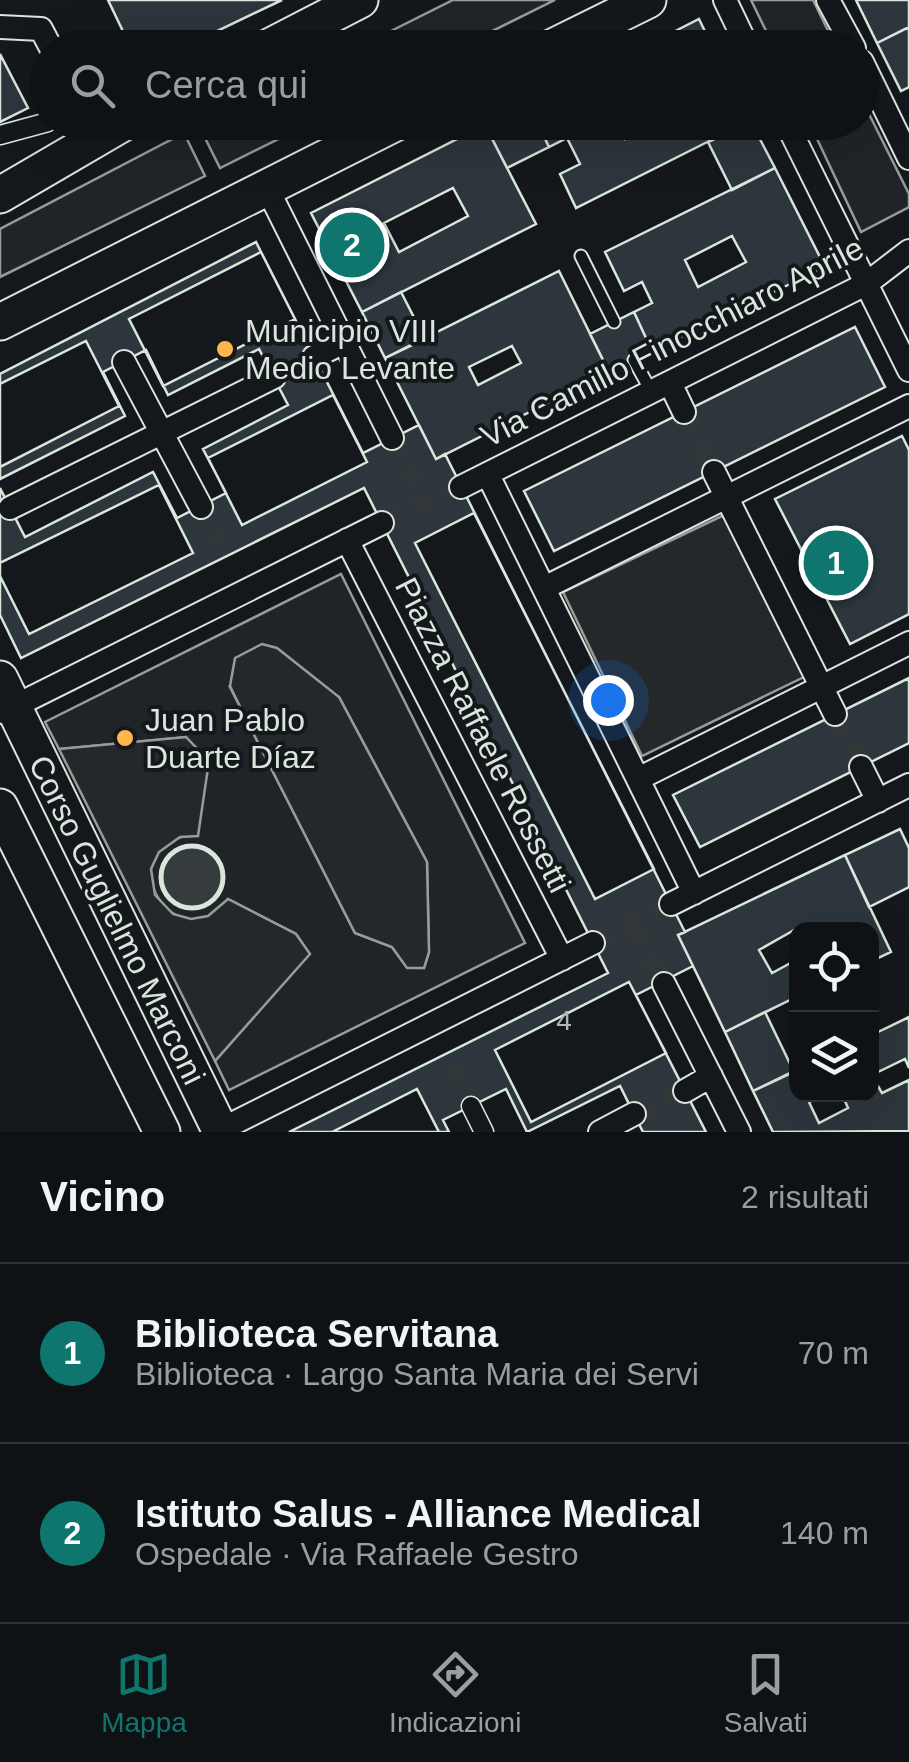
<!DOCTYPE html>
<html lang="it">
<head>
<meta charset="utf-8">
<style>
  body { margin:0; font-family:Arial,sans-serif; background:#1d2022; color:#f1f3f6 }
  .controls { position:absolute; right:30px; bottom:30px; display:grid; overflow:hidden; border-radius:20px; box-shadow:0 10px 40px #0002 }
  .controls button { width:90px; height:90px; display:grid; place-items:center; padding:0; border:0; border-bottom:2px solid #2f3234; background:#0f1215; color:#f1f3f6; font:50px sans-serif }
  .you { position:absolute; left:608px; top:700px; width:35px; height:35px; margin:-25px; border:8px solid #fff; border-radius:50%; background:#1a73e8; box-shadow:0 0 0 15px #1a73e833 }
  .badge { display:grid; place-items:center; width:65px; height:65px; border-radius:50%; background:#0f766e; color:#fff; font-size:32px; font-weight:700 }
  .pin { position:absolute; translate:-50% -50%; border:5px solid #fff; box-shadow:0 2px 10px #0006 }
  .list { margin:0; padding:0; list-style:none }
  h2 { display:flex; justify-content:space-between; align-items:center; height:130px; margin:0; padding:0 40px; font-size:42px }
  h2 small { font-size:32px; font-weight:400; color:#9b9ea0 }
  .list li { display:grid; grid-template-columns:65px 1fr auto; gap:30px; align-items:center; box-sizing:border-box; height:180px; padding:0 40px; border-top:2px solid #2f3234 }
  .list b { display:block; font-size:38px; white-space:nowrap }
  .list p { margin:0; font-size:32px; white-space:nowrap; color:#9b9ea0 }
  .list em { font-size:32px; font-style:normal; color:#9b9ea0 }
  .icon { flex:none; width:55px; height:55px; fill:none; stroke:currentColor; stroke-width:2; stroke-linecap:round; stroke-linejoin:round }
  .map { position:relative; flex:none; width:909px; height:1132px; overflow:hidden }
  .search { position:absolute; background:#0f1215; box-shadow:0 10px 40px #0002; left:30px; right:30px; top:30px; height:110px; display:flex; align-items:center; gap:25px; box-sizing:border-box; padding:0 35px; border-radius:55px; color:#9b9ea0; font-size:38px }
  .sheet { height:490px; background:#0f1215 }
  nav { display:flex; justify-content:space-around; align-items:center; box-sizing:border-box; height:140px; border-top:2px solid #2f3234; background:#0f1215; font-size:28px; color:#9b9ea0 }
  nav a { display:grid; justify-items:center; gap:5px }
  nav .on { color:#0f766e }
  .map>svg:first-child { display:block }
  .green { fill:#202428; stroke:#939e99; stroke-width:2.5; fill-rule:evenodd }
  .parking { fill:#24282b; stroke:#939e99; stroke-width:2.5 }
  .water { fill:#363b3e; stroke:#939e99; stroke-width:2.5 }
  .building { fill:#2c363c; stroke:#d8e6dc; stroke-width:2.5; fill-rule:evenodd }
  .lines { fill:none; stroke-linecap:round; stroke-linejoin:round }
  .pedestrian-tunnel { stroke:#313739; stroke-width:18; stroke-dasharray:18 9; stroke-linecap:butt }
  .minor-tunnel { stroke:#313739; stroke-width:22; stroke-dasharray:22 11; stroke-linecap:butt }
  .service-casing { stroke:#d8e6dc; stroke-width:15 }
  .pedestrian-casing { stroke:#d8e6dc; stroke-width:21 }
  .minor-casing { stroke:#d8e6dc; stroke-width:26 }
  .primary-casing { stroke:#d8e6dc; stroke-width:39 }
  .service { stroke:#14181c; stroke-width:11 }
  .pedestrian { stroke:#14181c; stroke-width:18 }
  .minor { stroke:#14181c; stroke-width:22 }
  .primary { stroke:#14181c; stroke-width:35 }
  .wall { stroke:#d8e6dc; stroke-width:5 }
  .poi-dot { fill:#ffb74d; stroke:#14181c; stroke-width:4 }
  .labels { text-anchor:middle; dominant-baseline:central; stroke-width:8; stroke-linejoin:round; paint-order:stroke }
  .number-label { font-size:28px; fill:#adbab4 }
  .poi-label { font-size:32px; fill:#d8e6dc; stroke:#14181c; text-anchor:start }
  .street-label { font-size:32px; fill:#d8e6dc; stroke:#14181c }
</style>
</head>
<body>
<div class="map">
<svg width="909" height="1132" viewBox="0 0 909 1132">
  <rect width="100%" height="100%" fill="#14181c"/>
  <!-- green -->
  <path class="green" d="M 453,0 L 555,0 L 460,47 L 359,47 Z
    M 751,0 L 813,0 L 836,47 L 774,47 Z
    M 862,100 L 909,194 L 909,207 L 861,232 L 810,124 L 862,122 Z
    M 211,122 L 311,122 L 311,123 L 220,168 L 200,128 Z
    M 184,133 L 205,176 L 0,277 L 0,229 Z
    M 341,574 L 525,943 L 229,1090 L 215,1061 L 309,954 L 296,934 L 228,899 C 180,966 104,852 189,835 L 186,737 L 59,749 L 45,722 ZM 230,687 L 339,697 L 427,862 L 429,952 L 424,968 L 407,967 L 392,947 L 355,933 Z"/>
  <!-- parking -->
  <path class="parking" d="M 724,515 L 804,677 L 642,756 L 563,592 Z
    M 262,644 L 277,648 L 339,697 L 427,862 L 429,952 L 424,968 L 407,968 L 392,947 L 355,933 L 250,727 L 230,686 L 235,658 Z
    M 186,737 L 209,761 L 198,836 L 180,837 L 159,852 L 151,869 L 155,895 L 173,914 L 191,919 L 208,916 L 228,899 L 296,934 L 310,954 L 215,1061 L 59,749 Z"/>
  <!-- water -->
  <path class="water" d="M161 877a31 31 0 1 1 62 0a31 31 0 1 1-62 0Z"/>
  <!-- building -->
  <path class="building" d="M 108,0 L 282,0 L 182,48 L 131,48 Z
    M 856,0 L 909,0 L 909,27 L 877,43 Z
    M 699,19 L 713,48 L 642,48 Z
    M 909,27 L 909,87 L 901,91 L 877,43 Z
    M 0,54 L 28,108 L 0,122 Z
    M 490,122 L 537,122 L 549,147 L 507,168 L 485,125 Z
    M 537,122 L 616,122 L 625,139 L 655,122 L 747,122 L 576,208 L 560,174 L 580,164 L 567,138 L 549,147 Z
    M 751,122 L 775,168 L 732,190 L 708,142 Z
    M 485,125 L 536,224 L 362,312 L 311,213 ZM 453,188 L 468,216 L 399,252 L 384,223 Z
    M 775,168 L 825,267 L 652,351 L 634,312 L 652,303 L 642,282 L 624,291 L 605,252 ZM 732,236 L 746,262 L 698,287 L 685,260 Z
    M 256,242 L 363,453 L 419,425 L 436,459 L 445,454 L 685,932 L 678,935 L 693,966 L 636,995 L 706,1132 L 643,1132 L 620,1086 L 527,1132 L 506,1089 L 443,1120 L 449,1132 L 289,1132 L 608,973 L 364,488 L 21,658 L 0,615 L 0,488 L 25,537 L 153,472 L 177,518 L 226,493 L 203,449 L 288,405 L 259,349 L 168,395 L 146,350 L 103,372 L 125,416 L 0,479 L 0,374 Z
    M 261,252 L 295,319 L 163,386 L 129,319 Z
    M 559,271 L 609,372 L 436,459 L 385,358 ZM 512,346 L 521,363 L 478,385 L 469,367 Z
    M 401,292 L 425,339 L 385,358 L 362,312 Z
    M 634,312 L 652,351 L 609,372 L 590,334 Z
    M 855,327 L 885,387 L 554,551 L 524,491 Z
    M 86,341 L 119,406 L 0,467 L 0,384 Z
    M 333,395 L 367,462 L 242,525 L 208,458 Z
    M 902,436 L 909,450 L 909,614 L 850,644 L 775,499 Z
    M 159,485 L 193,553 L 29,634 L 0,576 L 0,563 Z
    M 474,513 L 654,869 L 595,899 L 415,543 Z
    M 909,678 L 909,743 L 700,847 L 673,795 Z
    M 900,829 L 909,848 L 909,887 L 869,907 L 845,855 Z
    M 845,855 L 891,952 L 872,961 L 872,929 L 796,929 L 759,950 L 772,973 L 796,960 L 796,997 L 725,1032 L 678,935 Z
    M 629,982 L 666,1053 L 531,1122 L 495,1050 Z
    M 765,1012 L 794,1072 L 753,1091 L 725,1032 Z
    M 909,1017 L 909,1068 L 905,1059 L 872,1075 L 882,1093 L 909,1080 L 909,1131 L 773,1132 L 753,1091 L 796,1070 L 796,1094 L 826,1094 L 809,1102 L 819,1123 L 848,1108 L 842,1094 L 872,1094 L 872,1035 Z
    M 417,1089 L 439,1132 L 332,1132 Z"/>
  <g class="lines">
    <!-- pedestrian-tunnel -->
    <path class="pedestrian-tunnel" d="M 201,507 L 221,545
      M 451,1065 L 471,1106"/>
    <!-- minor-tunnel -->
    <path class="minor-tunnel" d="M 274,377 L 314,357
      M 684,412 L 714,472
      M 392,438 L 425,504
      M 382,523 L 461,487
      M 835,714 L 861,767
      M 632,924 L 664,984
      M 593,943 L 671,904
      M 634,1114 L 685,1091"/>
    <!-- service casing -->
    <g class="service-casing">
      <path id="service" d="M 581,256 L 614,322
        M 634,360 L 651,391"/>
    </g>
    <!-- pedestrian casing -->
    <g class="pedestrian-casing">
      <path id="pedestrian" d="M 0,135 L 48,122
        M 471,1106 L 484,1132"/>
    </g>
    <!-- minor casing -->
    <g class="minor-casing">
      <path id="minor" d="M 725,0 L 748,48
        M 828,0 L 854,48
        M 0,27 L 41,29 L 51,48
        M 862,62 L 909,158
        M 786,122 L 909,370
        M 266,186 L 392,438
        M 314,357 L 344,342
        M 124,362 L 201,507
        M 670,383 L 684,412
        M 714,472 L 835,714
        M 488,475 L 694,893
        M 461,487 L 866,284 L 909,251
        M 10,508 L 274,377
        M 347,540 L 562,959
        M 544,588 L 909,406
        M 3,712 L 382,523
        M 861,767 L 878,801
        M 638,779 L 909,643
        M 671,904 L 909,785
        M 664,984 L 739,1132
        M 685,1091 L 711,1076
        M 220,1130 L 593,943
        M 600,1132 L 634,1114"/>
    </g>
    <!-- primary casing -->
    <g class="primary-casing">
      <path id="primary" d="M 267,48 L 360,0
        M 551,48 L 648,0
        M 0,195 L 125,122
        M 0,322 L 397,122
        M 0,679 L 221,1132
        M 0,807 L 162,1132"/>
    </g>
    <!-- service -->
    <use href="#service" class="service"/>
    <!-- pedestrian -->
    <use href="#pedestrian" class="pedestrian"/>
    <!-- minor -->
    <use href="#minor" class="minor"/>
    <!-- primary -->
    <use href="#primary" class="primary"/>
    <!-- wall -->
    <path class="wall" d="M161 877a31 31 0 1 1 62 0a31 31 0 1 1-62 0Z"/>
  </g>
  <!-- markers -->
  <g class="poi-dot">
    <circle cx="225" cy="349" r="10"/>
    <circle cx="125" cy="738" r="10"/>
  </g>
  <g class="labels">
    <!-- number labels -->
    <g class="number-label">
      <text x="564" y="1020">4</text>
    </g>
    <!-- poi labels -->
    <g class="poi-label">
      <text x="245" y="331">Municipio VIII<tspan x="245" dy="37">Medio Levante</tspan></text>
      <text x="145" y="720">Juan Pablo<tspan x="145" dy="37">Duarte Díaz</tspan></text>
    </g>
    <!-- street labels -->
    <g class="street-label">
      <text transform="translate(672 342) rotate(-27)">Via Camillo Finocchiaro Aprile</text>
      <text transform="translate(483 735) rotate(63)">Piazza Raffaele Rossetti</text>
      <text transform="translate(117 920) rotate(64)">Corso Guglielmo Marconi</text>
    </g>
  </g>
</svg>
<div class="controls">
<button><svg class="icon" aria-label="locate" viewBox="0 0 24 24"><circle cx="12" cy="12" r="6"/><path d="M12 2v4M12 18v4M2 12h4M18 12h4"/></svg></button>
<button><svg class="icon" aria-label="layers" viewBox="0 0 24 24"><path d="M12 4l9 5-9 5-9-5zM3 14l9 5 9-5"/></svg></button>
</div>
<div class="you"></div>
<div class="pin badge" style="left:836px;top:563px">1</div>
<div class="pin badge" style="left:352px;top:245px">2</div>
<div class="search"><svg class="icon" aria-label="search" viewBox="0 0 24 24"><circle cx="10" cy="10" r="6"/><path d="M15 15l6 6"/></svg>Cerca qui</div>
</div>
<section class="sheet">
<h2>Vicino<small>2 risultati</small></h2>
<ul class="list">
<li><span class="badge">1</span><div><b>Biblioteca Servitana</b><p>Biblioteca · Largo Santa Maria dei Servi</p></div><em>70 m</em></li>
<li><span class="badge">2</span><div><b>Istituto Salus - Alliance Medical</b><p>Ospedale · Via Raffaele Gestro</p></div><em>140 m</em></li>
</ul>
</section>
<nav>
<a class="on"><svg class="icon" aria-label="map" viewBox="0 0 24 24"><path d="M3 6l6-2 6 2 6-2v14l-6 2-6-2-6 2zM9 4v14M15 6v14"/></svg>Mappa</a>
<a><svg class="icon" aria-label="directions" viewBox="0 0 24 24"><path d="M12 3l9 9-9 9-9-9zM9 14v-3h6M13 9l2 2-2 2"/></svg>Indicazioni</a>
<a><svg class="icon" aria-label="saved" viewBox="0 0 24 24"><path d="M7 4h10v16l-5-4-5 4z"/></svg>Salvati</a>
</nav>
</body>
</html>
